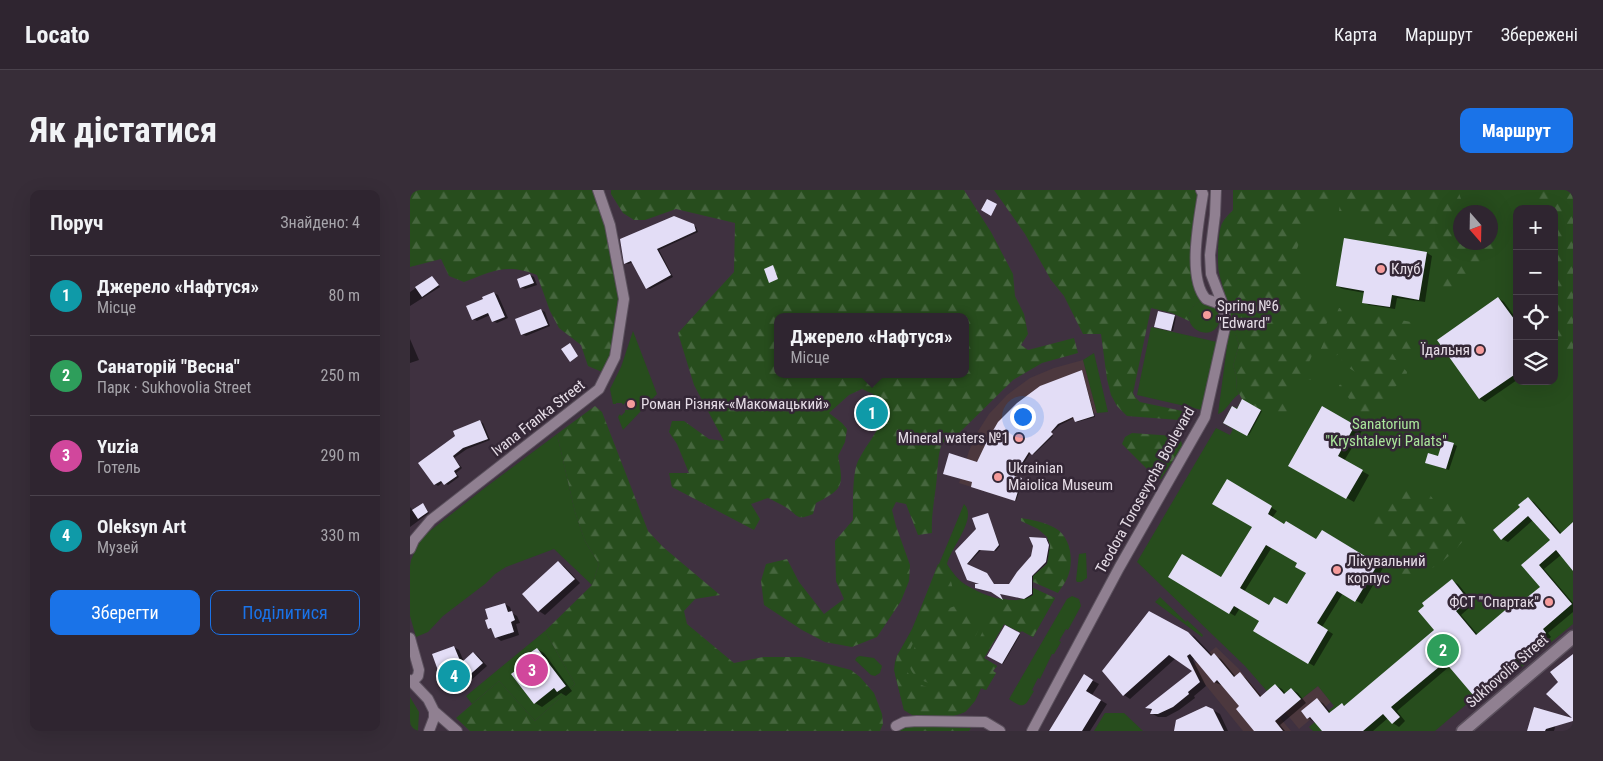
<!DOCTYPE html>
<html lang="uk">
<head>
<meta charset="utf-8">
<style>
  body { margin:0; font-family:"Roboto Condensed",sans-serif; background:#372d38; color:#f1f3f6 }
  .controls { position:absolute; right:15px; top:15px; display:grid; overflow:hidden; border-radius:10px; box-shadow:0 5px 20px #0002 }
  .controls button { width:45px; height:45px; display:grid; place-items:center; padding:0; border:0; border-bottom:1px solid #4a424c; background:#2f2530; color:#f1f3f6; font:25px sans-serif }
  .compass { position:absolute; left:1043px; top:15px; width:45px; height:45px; border-radius:50%; background:#2f2530; box-shadow:0 5px 20px #0002; rotate:160deg }
  .you { position:absolute; left:612px; top:226px; width:18px; height:18px; margin:-12px; border:4px solid #fff; border-radius:50%; background:#1a73e8; box-shadow:0 0 0 8px #1a73e833 }
  .badge { display:grid; place-items:center; width:32px; height:32px; border-radius:50%; background:#1a73e8; color:#fff; font-size:16px; font-weight:700 }
  .pin { position:absolute; translate:-50% -50%; border:2px solid #fff; box-shadow:0 1px 5px #0006 }
  .popup { position:absolute; left:364px; top:123px; width:195px; height:65px; box-sizing:border-box; display:grid; place-content:center; border-radius:10px; background:#2f2530; filter:drop-shadow(0 1px 4px #0005); font-size:16px; white-space:nowrap; color:#a7a5ab }
  .popup b { font-size:19px; color:#f1f3f6 }
  .popup::after { content:''; position:absolute; left:50%; top:100%; margin-left:-10px; border:10px solid transparent; border-top-color:#2f2530 }
  .list { margin:0; padding:0; list-style:none }
  h2 { display:flex; justify-content:space-between; align-items:center; height:65px; margin:0; padding:0 20px; font-size:21px }
  h2 small { font-size:16px; font-weight:400; color:#a7a5ab }
  .list li { display:grid; grid-template-columns:32px 1fr auto; gap:15px; align-items:center; box-sizing:border-box; height:80px; padding:0 20px; border-top:1px solid #4a424c }
  .list b { display:block; font-size:19px; white-space:nowrap }
  .list p { margin:0; font-size:16px; white-space:nowrap; color:#a7a5ab }
  .list em { font-size:16px; font-style:normal; color:#a7a5ab }
  .actions { display:flex; gap:10px; padding:15px 20px }
  .actions a { flex:1; padding:11px 0; border:1px solid #1a73e8; border-radius:10px; text-align:center; font-size:18px; color:#1a73e8 }
  .actions .main { background:#1a73e8; color:#fff }
  .icon { flex:none; width:28px; height:28px; fill:none; stroke:currentColor; stroke-width:2; stroke-linecap:round; stroke-linejoin:round }
  .map { position:relative; flex:none; width:1163px; height:541px; overflow:hidden; border-radius:10px }
  header { display:flex; align-items:center; gap:30px; box-sizing:border-box; height:70px; padding:0 25px; background:#2f2530; border-bottom:1px solid #4a424c }
  header strong { font-size:24px }
  nav { display:flex; gap:28px; margin-inline-start:auto; font-size:18px }
  .intro { display:flex; align-items:center; justify-content:space-between; box-sizing:border-box; height:120px; padding:0 30px }
  h1 { margin:0; font-size:35px }
  .button { padding:12px 22px; border-radius:10px; background:#1a73e8; color:#fff; font-size:18px; font-weight:700 }
  main { display:flex; gap:30px; padding:0 30px }
  aside { flex:1; background:#2f2530; border-radius:10px; box-shadow:0 5px 20px #0002 }
  .map>svg:first-child { display:block }
  .commercial { fill:#4c383e }
  .green { fill:#274d1d; fill-rule:evenodd }
  .forest { fill:url(#forest-firs); fill-rule:evenodd }
  .shadow { fill:#0007; fill-rule:evenodd }
  .building { fill:#e3ddf6; fill-rule:evenodd }
  .lines { fill:none; stroke-linecap:round; stroke-linejoin:round }
  .street-casing { stroke:#5b505d; stroke-width:12 }
  .secondary-casing { stroke:#5b505d; stroke-width:15 }
  .street { stroke:#908091; stroke-width:10 }
  .secondary { stroke:#908091; stroke-width:12 }
  .poi-dot { fill:#f59b9b; stroke:#342736; stroke-width:2 }
  .labels { text-anchor:middle; dominant-baseline:central; stroke-width:5; stroke-linejoin:round; paint-order:stroke }
  .poi-label { font-size:15px; fill:#e6dde7; stroke:#342736; text-anchor:start }
  .street-label { font-size:15px; fill:#e6dde7; stroke:#342736 }
  .park-label { font-size:15px; fill:#a9e59a; stroke:#342736 }
</style>
</head>
<body>
<header>
<strong>Locato</strong>
<nav><a>Карта</a><a>Маршрут</a><a>Збережені</a></nav>
</header>
<div class="intro"><h1>Як дістатися</h1><a class="button">Маршрут</a></div>
<main>
<aside>
<h2>Поруч<small>Знайдено: 4</small></h2>
<ul class="list">
<li><span class="badge" style="background:#0f9aa8">1</span><div><b>Джерело «Нафтуся»</b><p>Місце</p></div><em>80 m</em></li>
<li><span class="badge" style="background:#2e9e5b">2</span><div><b>Санаторій &quot;Весна&quot;</b><p>Парк · Sukhovolia Street</p></div><em>250 m</em></li>
<li><span class="badge" style="background:#d1479c">3</span><div><b>Yuzia</b><p>Готель</p></div><em>290 m</em></li>
<li><span class="badge" style="background:#0f9aa8">4</span><div><b>Oleksyn Art</b><p>Музей</p></div><em>330 m</em></li>
</ul>
<div class="actions"><a class="main">Зберегти</a><a>Поділитися</a></div>
</aside>
<div class="map">
<svg width="1163" height="541" viewBox="0 0 1163 541">
  <defs>
    <pattern id="forest-firs" width="22" height="20" patternUnits="userSpaceOnUse" patternTransform="scale(1.25)"><rect width="22" height="20" fill="#274d1d"/><path d="M5 1l3.5 6h-7zM16 11l3.5 6h-7z" fill="#46663e"/></pattern>
  </defs>
  <rect width="100%" height="100%" fill="#3f3140"/>
  <!-- commercial -->
  <path class="commercial" d="M 673,170 L 687,223 L 684,223 L 684,226 L 665,232 L 663,229 L 648,234 L 641,242 L 643,244 L 632,255 L 619,263 L 610,276 L 606,286 L 612,288 L 605,311 L 549,293 L 559,261 L 567,243 L 579,224 L 597,205 L 620,188 L 644,178 Z
    M 806,457 L 828,478 L 881,541 L 833,541 L 781,477 Z
    M 908,496 L 921,512 L 889,539 L 875,522 Z"/>
  <!-- green -->
  <path class="green" d="M 865,0 L 1163,0 L 1163,434 L 1070,512 L 1065,507 L 1025,541 L 903,541 L 899,537 L 924,516 L 908,496 L 875,522 L 835,476 L 727,372 L 806,238 L 820,245 L 823,239 L 813,233 L 822,216 L 827,218 L 841,194 ZM 1107,19 L 1144,19 L 1144,191 L 1107,191 ZM 1050,22 L 1080,22 L 1080,52 L 1050,52 Z
    M 791,111 L 809,119 C 816,152 777,147 779,125 C 780,118 785,113 791,111 Z
    M 820,133 L 822,133 L 829,155 L 823,176 L 826,184 L 827,200 L 829,204 C 821,209 816,222 808,224 Z
    M 741,137 L 807,152 L 792,220 L 727,205 Z
    M 223,141 L 247,204 L 213,240 L 208,227 L 210,224 L 211,226 L 215,222 L 215,220 L 218,220 L 224,213 L 215,213 L 213,215 L 212,213 L 206,213 L 206,214 L 203,214 L 200,199 L 211,177 Z
    M 684,163 L 698,222 L 687,223 L 673,170 Z
    M 147,244 L 165,322 L 175,351 L 189,374 L 182,395 L 144,359 L 96,377 L 85,384 L 75,394 L 33,426 L 18,442 L 6,447 L 0,426 L 0,376 L 1,370 L 11,348 L 72,300 Z
    M 554,314 C 568,328 541,357 537,374 C 542,382 548,390 556,395 C 574,406 603,417 623,405 L 623,398 L 645,408 L 623,447 L 612,441 L 610,442 L 594,434 L 574,468 L 587,476 L 583,481 L 586,483 L 576,500 L 571,498 L 565,511 L 555,522 L 543,526 L 505,526 L 494,520 L 484,480 L 485,472 L 487,466 L 502,439 Z
    M 676,363 L 677,388 L 671,392 L 667,392 L 666,390 L 669,364 Z
    M 662,406 L 669,409 L 671,416 L 658,440 L 656,439 L 649,451 L 651,452 L 644,464 L 642,464 L 630,489 L 628,488 L 622,500 L 624,501 C 615,516 615,520 599,509 L 657,409 Z
    M 750,407 L 776,432 L 777,430 L 793,445 L 792,447 L 745,412 Z
    M 135,441 L 165,494 L 125,531 L 89,491 L 62,514 L 56,506 Z
    M 450,466 L 464,468 L 472,476 L 470,483 L 465,486 L 461,485 L 445,470 L 447,467 Z
    M 0,507 L 9,522 L 8,541 L 0,541 Z
    M 695,523 L 714,523 L 733,541 L 684,541 Z"/>
  <!-- forest -->
  <path class="forest" d="M 0,0 L 183,0 L 195,35 L 208,108 L 200,166 L 192,182 L 178,176 L 171,155 L 149,138 L 140,121 L 127,85 C 96,73 83,81 54,92 L 39,86 L 31,69 L 0,77 Z
    M 201,0 L 554,0 L 581,42 L 603,84 L 605,106 L 614,124 L 618,144 L 611,155 L 618,160 L 664,148 L 668,163 L 632,173 L 603,190 L 544,248 L 532,253 C 527,267 528,281 526,296 C 524,312 521,327 522,343 L 508,345 L 496,314 L 486,312 L 482,320 L 486,336 L 500,375 L 499,391 L 491,411 L 467,447 L 442,457 L 415,452 L 392,440 L 354,415 L 351,391 L 356,374 L 377,369 L 389,392 L 414,424 L 434,409 L 426,391 L 425,351 L 443,330 C 443,315 442,284 448,271 C 457,253 471,239 476,219 L 463,204 L 452,199 L 439,205 L 419,223 L 432,233 L 437,239 L 435,252 L 428,266 C 434,296 433,299 406,313 L 403,324 C 386,331 389,326 377,318 C 371,314 364,311 358,308 L 341,314 L 350,329 L 344,340 L 262,297 L 259,283 L 279,283 L 267,254 L 259,242 L 262,231 L 274,231 L 299,249 L 314,251 L 284,195 L 268,143 L 324,82 L 325,33 L 266,19 L 235,30 L 224,30 L 213,23 L 201,4 ZM 368,127 L 556,127 L 556,184 L 368,184 Z
    M 584,0 L 787,0 L 791,111 C 783,114 778,121 779,131 L 762,123 L 741,118 L 723,203 L 725,207 L 730,212 L 777,222 L 769,230 L 717,226 L 707,216 L 701,205 L 697,189 L 691,144 L 673,144 L 654,106 L 641,90 L 615,44 Z
    M 823,0 L 922,0 L 919,17 L 897,30 L 887,59 L 898,109 L 924,117 L 891,190 L 873,202 L 857,219 L 851,220 L 832,209 L 827,200 L 826,184 L 823,176 L 829,155 L 822,134 L 820,133 C 820,115 813,100 809,83 C 807,74 808,45 811,36 C 813,30 818,25 823,20 Z
    M 932,0 L 1048,0 L 1051,9 L 1059,22 L 1050,22 L 1050,52 L 1080,52 L 1081,51 L 1087,62 L 1032,104 L 1036,74 L 1015,58 L 1000,50 L 967,44 L 962,23 L 929,21 Z
    M 1130,0 L 1163,0 L 1163,159 L 1152,160 L 1144,154 L 1144,19 L 1123,19 Z
    M 929,118 L 1001,132 L 1000,142 L 1004,151 L 999,171 C 972,169 970,165 948,183 C 939,179 930,173 930,163 L 914,173 L 906,181 L 906,189 L 897,190 Z
    M 975,172 C 984,173 991,174 997,182 L 996,189 C 982,198 971,207 967,225 L 952,229 L 938,207 L 930,200 L 929,195 C 950,192 956,175 975,172 Z
    M 880,204 L 880,217 L 870,231 L 862,226 L 862,221 Z
    M 185,216 L 192,222 L 238,341 L 253,357 L 310,405 L 285,409 L 274,421 L 277,434 L 324,473 L 353,467 L 391,467 L 441,480 L 450,487 L 464,503 L 472,524 L 473,534 L 470,541 L 60,541 L 46,528 L 89,491 L 125,531 L 165,494 L 135,441 L 182,395 L 189,374 L 175,351 L 165,322 L 147,244 Z
    M 722,243 L 764,246 C 769,247 772,250 772,256 L 751,289 L 747,289 L 712,254 L 715,247 Z
    M 999,295 C 1013,300 1017,299 1025,312 L 1044,313 L 1056,325 L 1058,345 C 1037,371 1018,388 983,386 L 978,381 C 985,365 985,360 973,346 C 971,344 967,340 965,337 C 956,319 985,300 999,295 Z
    M 611,328 C 622,330 635,332 645,338 C 661,347 664,370 658,386 C 656,392 651,398 648,403 L 623,392 L 623,386 L 637,374 L 640,355 L 637,347 L 628,339 L 611,331 Z
    M 528,374 C 542,382 543,398 544,413 L 535,415 L 514,433 L 510,433 L 507,431 L 507,428 Z
    M 623,398 L 645,408 L 623,447 L 612,441 L 610,442 L 594,434 L 574,468 L 587,476 L 583,481 L 586,483 L 576,500 L 571,498 C 567,506 563,515 556,521 C 547,528 516,528 505,526 C 501,525 498,522 494,520 L 485,484 L 496,480 C 501,488 509,495 517,497 C 546,503 562,463 572,443 C 578,431 584,420 590,408 C 602,411 612,412 623,405 Z
    M 546,416 C 556,418 567,421 569,433 C 570,439 566,445 563,451 C 556,467 538,501 516,492 C 510,490 501,484 500,477 C 498,460 521,428 535,420 C 538,418 542,417 546,416 Z
    M 499,446 L 503,447 L 505,449 L 499,462 L 496,474 L 485,477 L 487,466 Z
    M 502,536 L 561,538 L 559,541 L 488,541 L 492,538 Z"/>
  <!-- shadow -->
  <path class="shadow" d="M 283,35 L 286,37 L 288,42 L 249,60 L 263,87 L 240,99 L 237,98 L 223,72 L 218,74 L 215,73 Z
    M 1017,63 L 1022,66 L 1015,112 L 987,108 L 985,119 L 959,115 L 953,112 L 955,103 L 933,99 L 927,96 Z
    M 120,85 L 124,87 L 127,95 L 115,99 L 111,97 Z
    M 22,87 L 30,97 L 0,116 L 0,102 Z
    M 84,103 L 88,105 L 98,128 L 87,133 L 83,131 L 80,125 L 67,131 L 63,129 L 74,110 Z
    M 1088,108 L 1094,112 L 1107,130 L 1107,190 L 1075,212 L 1070,209 Z
    M 131,120 L 135,122 L 140,136 L 116,146 L 112,144 Z
    M 764,126 L 766,127 L 763,141 L 747,137 Z
    M 0,149 L 9,170 L 0,173 Z
    M 672,181 L 685,227 L 667,232 L 664,228 L 650,235 L 641,243 L 643,246 L 624,264 L 621,262 L 605,287 L 613,290 L 606,311 L 564,297 L 568,274 Z
    M 832,211 L 852,221 L 839,245 L 815,232 L 827,220 Z
    M455 222a8 8 0 1 1 16 0a8 8 0 1 1-16 0Z
    M 912,218 L 952,241 L 934,271 L 959,285 L 944,312 L 879,275 Z
    M 70,232 L 73,233 L 80,250 L 57,259 L 44,268 L 52,278 L 46,283 L 49,287 L 38,295 L 33,292 L 28,296 L 25,294 L 10,273 Z
    M 1043,254 L 1047,256 L 1039,280 L 1020,274 Z
    M 817,291 L 867,321 L 862,328 L 906,351 L 912,342 L 973,378 L 952,414 L 933,403 L 912,437 L 923,444 L 904,476 L 845,441 L 851,431 L 830,418 L 825,426 L 759,387 L 812,389 L 843,337 ZM 862,357 L 888,373 L 897,383 L 877,416 L 859,417 L 834,402 Z
    M 1118,309 L 1124,312 L 1152,344 L 1163,334 L 1163,379 L 1151,365 L 1134,379 L 1163,413 L 1163,422 L 1138,443 L 1141,447 L 1070,508 L 1064,504 L 1040,476 L 987,521 L 995,531 L 989,537 L 983,533 L 978,528 L 963,541 L 914,541 L 904,532 L 898,528 L 907,510 L 913,513 L 921,523 L 932,514 L 935,516 L 1026,440 L 1042,391 L 1048,394 L 1062,411 L 1059,418 L 1051,425 L 1068,445 L 1108,411 L 1112,414 L 1131,397 L 1112,375 L 1141,351 L 1123,330 L 1098,352 L 1092,349 Z
    M 14,315 L 19,323 L 0,337 L 0,317 L 3,321 Z
    M 578,324 L 590,356 L 586,361 L 571,360 L 557,375 L 578,385 L 584,395 L 600,395 L 608,382 L 623,367 L 624,355 L 621,348 L 638,350 L 640,356 L 637,373 L 623,386 L 623,405 L 616,409 L 591,404 L 587,398 L 585,399 L 589,406 L 583,402 L 568,399 L 566,395 L 573,395 L 558,390 L 546,362 L 568,340 L 564,329 Z
    M 148,373 L 154,376 L 170,393 L 135,425 L 129,421 L 113,405 Z
    M 95,414 L 100,417 L 102,423 L 107,426 L 110,433 L 106,434 L 109,445 L 91,451 L 86,447 L 84,441 L 79,438 Z
    M 596,437 L 610,445 L 593,474 L 579,465 Z
    M 778,443 L 785,447 L 803,466 L 804,465 L 811,469 L 826,487 L 830,484 L 836,488 L 852,507 L 865,495 L 872,499 L 876,504 L 881,499 L 888,503 L 896,513 L 870,535 L 875,541 L 845,541 L 831,517 L 812,494 L 811,495 L 804,492 L 785,468 L 783,470 L 796,496 L 784,506 L 785,508 L 769,520 L 756,527 L 748,527 L 741,523 L 742,521 L 737,518 L 784,481 L 766,468 L 720,509 L 714,505 Z
    M 44,457 L 49,460 L 54,472 L 64,463 L 68,466 L 77,476 L 49,501 L 35,496 Z
    M 127,459 L 134,463 L 162,501 L 156,506 L 151,503 L 132,517 L 125,513 L 123,469 Z
    M 674,486 L 689,494 L 682,505 L 697,514 L 680,541 L 640,541 Z
    M 803,520 L 810,524 L 818,541 L 765,541 Z
    M 1148,527 L 1144,541 L 1119,541 Z"/>
  <!-- building -->
  <path class="building" d="M 577,9 L 587,14 L 581,26 L 571,20 Z
    M 264,26 L 284,34 L 286,41 L 247,59 L 261,85 L 236,99 L 221,71 L 214,74 L 210,49 Z
    M 934,48 L 1017,62 L 1009,110 L 982,105 L 980,117 L 952,113 L 954,101 L 926,96 Z
    M 363,75 L 368,89 L 359,93 L 354,79 Z
    M 120,84 L 124,93 L 110,98 L 107,89 Z
    M 22,86 L 29,95 L 12,107 L 5,97 Z
    M 84,102 L 95,127 L 82,132 L 78,123 L 62,130 L 56,116 L 73,109 L 72,107 Z
    M 1088,107 L 1107,133 L 1107,183 L 1069,209 L 1027,150 Z
    M 131,119 L 138,135 L 111,145 L 105,129 Z
    M 748,121 L 765,125 L 761,141 L 744,137 Z
    M 160,153 L 168,166 L 160,172 L 151,159 Z
    M 672,180 L 684,226 L 665,232 L 663,227 L 648,234 L 641,242 L 643,244 L 622,265 L 619,262 L 604,286 L 612,288 L 605,311 L 561,297 L 562,292 L 533,284 L 539,263 L 567,272 L 577,251 L 588,232 L 607,213 L 630,196 Z
    M 832,209 L 851,220 L 837,246 L 813,233 L 822,216 L 827,219 Z
    M453 221a9 9 0 1 1 18 0a9 9 0 1 1-18 0Z
    M 912,216 L 945,235 L 928,266 L 953,280 L 936,309 L 878,276 Z
    M 70,230 L 78,249 L 53,258 L 43,266 L 50,277 L 44,281 L 47,286 L 34,295 L 31,291 L 24,295 L 8,273 L 45,246 L 43,241 Z
    M 1033,250 L 1044,253 L 1036,279 L 1015,273 L 1018,263 L 1028,266 Z
    M 817,289 L 862,316 L 858,324 L 874,334 L 876,331 L 906,349 L 912,340 L 968,374 L 945,412 L 927,401 L 907,433 L 918,440 L 898,474 L 843,441 L 849,431 L 824,416 L 819,424 L 758,387 L 772,364 L 811,387 L 842,337 L 802,314 ZM 856,355 L 887,373 L 885,377 L 896,383 L 877,414 L 864,407 L 859,415 L 830,398 Z
    M 1118,307 L 1150,344 L 1163,332 L 1163,381 L 1146,360 L 1129,375 L 1162,414 L 1133,439 L 1136,443 L 1063,505 L 1035,472 L 981,517 L 990,527 L 982,534 L 973,524 L 953,541 L 912,541 L 900,527 L 897,529 L 891,521 L 907,508 L 919,523 L 932,513 L 934,516 L 1024,440 L 1008,421 L 1014,416 L 1012,413 L 1042,389 L 1056,407 L 1053,415 L 1046,421 L 1066,445 L 1107,410 L 1110,413 L 1130,397 L 1111,375 L 1140,350 L 1118,326 L 1091,350 L 1083,340 L 1110,317 L 1108,315 Z
    M 13,313 L 18,322 L 8,329 L 2,320 Z
    M 578,323 L 589,355 L 584,361 L 569,360 L 557,374 L 577,383 L 584,394 L 599,394 L 607,382 L 621,366 L 623,356 L 619,347 L 636,348 L 639,355 L 636,372 L 622,386 L 622,404 L 614,409 L 590,404 L 593,410 L 581,402 L 565,398 L 565,394 L 569,394 L 557,390 L 545,361 L 566,339 L 562,328 Z
    M 148,371 L 165,389 L 128,422 L 112,404 Z
    M 95,413 L 98,422 L 102,421 L 105,430 L 101,432 L 104,442 L 85,448 L 81,438 L 78,439 L 75,430 L 78,429 L 75,419 Z
    M 739,421 L 778,442 L 801,466 L 804,463 L 824,487 L 830,482 L 850,507 L 865,494 L 874,504 L 881,498 L 891,509 L 865,531 L 873,541 L 844,541 L 826,519 L 829,516 L 807,490 L 804,493 L 780,464 L 777,466 L 790,492 L 778,502 L 779,504 L 763,517 L 748,524 L 740,524 L 742,519 L 735,518 L 782,481 L 759,465 L 713,506 L 692,481 Z
    M 595,435 L 610,443 L 592,474 L 577,466 Z
    M 44,456 L 51,473 L 63,462 L 73,473 L 44,499 L 34,497 L 22,464 Z
    M 127,458 L 156,496 L 147,502 L 144,498 L 124,514 L 101,484 L 122,468 L 118,464 Z
    M 1163,464 L 1163,531 L 1136,539 L 1135,541 L 1117,541 L 1124,517 L 1162,528 L 1136,504 L 1148,492 L 1140,482 Z
    M 674,484 L 683,490 L 676,501 L 691,510 L 672,541 L 639,541 Z
    M 796,516 L 803,519 L 814,541 L 764,541 L 766,530 Z"/>
  <g class="lines">
    <!-- street casing -->
    <g class="street-casing">
      <path id="street" d="M 791,0 L 793,4 C 789,30 777,88 796,109 L 813,115
        M 0,359 L 4,350 L 21,330 L 189,199 L 205,167 L 214,109 L 200,35 L 188,0
        M 0,448 L 9,480 L 8,486 L 2,492
        M 0,490 L 18,509 L 24,521 L 47,541
        M 486,536 L 494,532 L 507,531 L 575,532 L 590,541
        M 19,541 L 24,528 L 24,521
        M 622,541 L 709,378 L 795,227 L 816,133 L 813,115 L 801,84 L 800,65 L 805,25 L 806,0"/>
    </g>
    <!-- secondary casing -->
    <g class="secondary-casing">
      <path id="secondary" d="M 1053,541 L 1163,447"/>
    </g>
    <!-- street -->
    <use href="#street" class="street"/>
    <!-- secondary -->
    <use href="#secondary" class="secondary"/>
  </g>
  <!-- markers -->
  <g class="poi-dot">
    <circle cx="971" cy="79" r="5"/>
    <circle cx="797" cy="125" r="5"/>
    <circle cx="1070" cy="160" r="5"/>
    <circle cx="221" cy="214" r="5"/>
    <circle cx="609" cy="248" r="5"/>
    <circle cx="588" cy="287" r="5"/>
    <circle cx="927" cy="380" r="5"/>
    <circle cx="1139" cy="412" r="5"/>
  </g>
  <g class="labels">
    <!-- poi labels -->
    <g class="poi-label">
      <text x="981" y="79">Клуб</text>
      <text x="807" y="116">Spring №6<tspan x="807" dy="17">"Edward"</tspan></text>
      <text x="1060" y="160" text-anchor="end">Їдальня</text>
      <text x="231" y="214">Роман Різняк-«Макомацький»</text>
      <text x="599" y="248" text-anchor="end">Mineral waters №1</text>
      <text x="598" y="278">Ukrainian<tspan x="598" dy="17">Maiolica Museum</tspan></text>
      <text x="937" y="371">Лікувальний<tspan x="937" dy="17">корпус</tspan></text>
      <text x="1129" y="412" text-anchor="end">ФСТ "Спартак"</text>
    </g>
    <!-- street labels -->
    <g class="street-label">
      <text transform="translate(128 228) rotate(-38)">Ivana Franka Street</text>
      <text transform="translate(735 300) rotate(-61)">Teodora Torosevycha Boulevard</text>
      <text transform="translate(1097 481) rotate(-41)">Sukhovolia Street</text>
    </g>
    <!-- park labels -->
    <g class="park-label">
      <text x="976" y="234">Sanatorium<tspan x="976" dy="17">"Kryshtalevyi Palats"</tspan></text>
    </g>
  </g>
</svg>
<div class="controls">
<button>+</button>
<button>−</button>
<button><svg class="icon" aria-label="locate" viewBox="0 0 24 24"><circle cx="12" cy="12" r="6"/><path d="M12 2v4M12 18v4M2 12h4M18 12h4"/></svg></button>
<button><svg class="icon" aria-label="layers" viewBox="0 0 24 24"><path d="M12 4l9 5-9 5-9-5zM3 14l9 5 9-5"/></svg></button>
</div>
<svg class="compass" viewBox="-18 -18 36 36"><path d="M0-13l5 13h-10z" fill="#e53935"/><path d="M0 13l5-13h-10z" fill="#a7a5ab"/></svg>
<div class="you"></div>
<div class="pin badge" style="left:462px;top:223px;background:#0f9aa8">1</div>
<div class="popup"><b>Джерело «Нафтуся»</b>Місце</div>
<div class="pin badge" style="left:1033px;top:460px;background:#2e9e5b">2</div>
<div class="pin badge" style="left:122px;top:480px;background:#d1479c">3</div>
<div class="pin badge" style="left:44px;top:486px;background:#0f9aa8">4</div>
</div>
</main>
</body>
</html>
